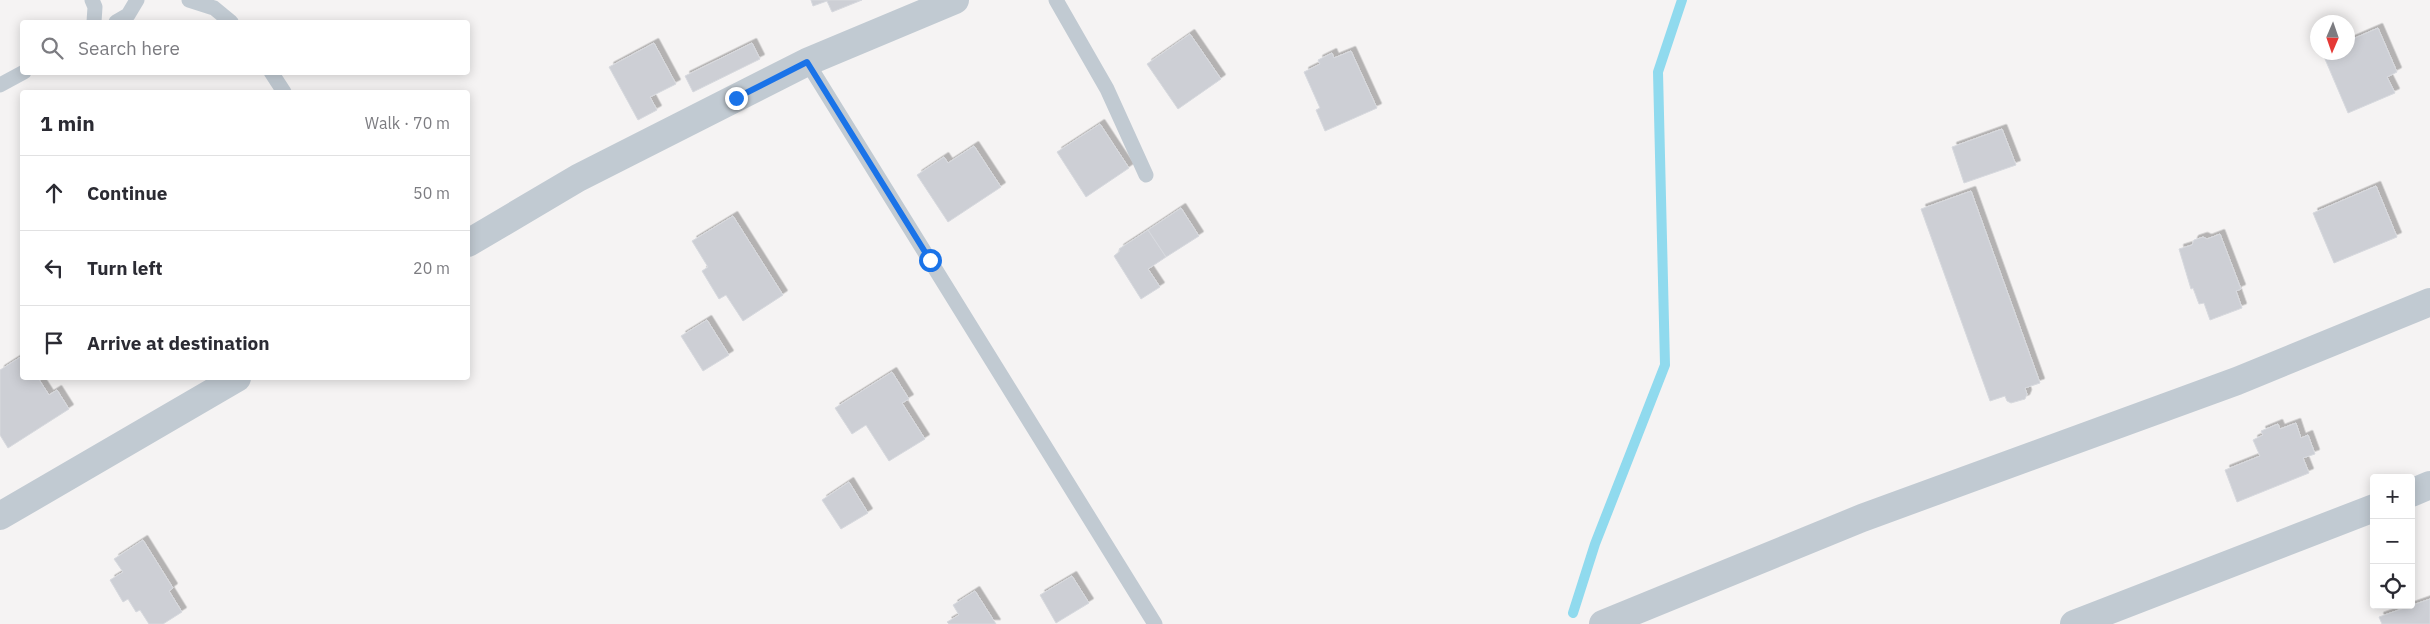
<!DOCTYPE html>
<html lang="en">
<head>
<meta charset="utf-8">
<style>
  body { margin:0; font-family:"IBM Plex Sans",sans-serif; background:#f7f7f7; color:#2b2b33 }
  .controls { position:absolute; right:15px; bottom:15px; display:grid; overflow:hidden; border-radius:5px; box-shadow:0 2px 12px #0003 }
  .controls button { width:45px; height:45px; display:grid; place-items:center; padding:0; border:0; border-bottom:1px solid #e1e1e2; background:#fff; color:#2b2b33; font:25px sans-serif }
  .compass { position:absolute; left:2310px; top:15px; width:45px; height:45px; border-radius:50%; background:#fff; box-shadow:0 2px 12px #0003; rotate:182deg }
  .stop { position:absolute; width:15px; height:15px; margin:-11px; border:4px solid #1a73e8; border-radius:50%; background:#fff }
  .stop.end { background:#1a73e8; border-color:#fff; box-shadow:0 1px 5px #0008 }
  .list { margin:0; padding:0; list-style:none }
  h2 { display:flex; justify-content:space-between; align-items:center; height:65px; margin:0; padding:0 20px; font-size:21px }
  h2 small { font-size:16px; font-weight:400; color:#7c7c81 }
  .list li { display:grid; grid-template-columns:32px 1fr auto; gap:15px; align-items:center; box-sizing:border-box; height:75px; padding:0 20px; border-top:1px solid #e1e1e2 }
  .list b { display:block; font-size:19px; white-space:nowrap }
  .list em { font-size:16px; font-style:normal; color:#7c7c81 }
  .icon { flex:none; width:28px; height:28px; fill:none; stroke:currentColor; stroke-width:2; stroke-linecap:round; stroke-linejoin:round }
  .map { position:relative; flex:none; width:2430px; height:624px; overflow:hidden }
  .search { position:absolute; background:#fff; box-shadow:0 2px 12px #0003; left:20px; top:20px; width:450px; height:55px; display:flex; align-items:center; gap:12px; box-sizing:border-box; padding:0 18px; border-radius:5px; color:#7c7c81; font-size:19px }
  .panel { position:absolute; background:#fff; box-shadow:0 2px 12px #0003; left:20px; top:90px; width:450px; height:290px; border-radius:5px }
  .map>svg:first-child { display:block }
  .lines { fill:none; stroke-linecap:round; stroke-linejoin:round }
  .stream { stroke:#90daee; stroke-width:10 }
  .building { fill:#cdcfd5; stroke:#d7d9de; filter:url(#shadow) }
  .service { stroke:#c1cad2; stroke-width:15 }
  .minor { stroke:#c1cad2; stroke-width:28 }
  .route { stroke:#1a73e8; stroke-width:6 }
</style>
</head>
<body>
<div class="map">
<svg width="2430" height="624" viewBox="0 0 2430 624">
  <defs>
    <filter id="shadow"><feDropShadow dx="4.5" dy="-4.5" stdDeviation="0" flood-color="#0004"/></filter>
  </defs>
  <rect width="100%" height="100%" fill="#f5f3f3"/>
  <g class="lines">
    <!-- stream -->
    <path class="stream" d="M 1573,613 L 1595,544 L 1665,365 L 1658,72 L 1682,0"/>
  </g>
  <!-- building -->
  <path class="building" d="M 811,0 L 862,0 L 832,12 L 827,1 L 813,6 Z
    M 2378,28 L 2397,72 L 2387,77 L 2395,93 L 2348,113 L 2322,52 L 2348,52 L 2348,41 Z
    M 1190,34 L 1221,79 L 1178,109 L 1147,64 Z
    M 654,43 L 676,84 L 650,97 L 657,110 L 638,120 L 609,67 Z
    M 752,43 L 760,59 L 693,92 L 685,76 Z
    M 1351,51 L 1377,108 L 1325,131 L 1316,110 L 1320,108 L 1304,72 L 1320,64 L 1318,60 L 1332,53 L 1334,58 Z
    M 1100,124 L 1129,168 L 1086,197 L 1057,152 Z
    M 2002,129 L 2016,165 L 1964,183 L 1952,147 Z
    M 974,146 L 1001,187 L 948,222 L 917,175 L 944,157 L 948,163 Z
    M 2376,186 L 2397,237 L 2334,263 L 2313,213 Z
    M 1971,191 L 2040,383 L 2025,388 L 2027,394 L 2025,399 L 2011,403 L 2007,401 L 2005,396 L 1990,401 L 1921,209 Z
    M 1181,208 L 1199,236 L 1166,257 L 1148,230 Z
    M 733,216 L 783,295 L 743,321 L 726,295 L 719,299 L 702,271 L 708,267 L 692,241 Z
    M 1148,230 L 1166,257 L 1148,269 L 1160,287 L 1141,299 L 1114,256 L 1120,251 L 1119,249 Z
    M 2220,234 L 2241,289 L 2236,291 L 2242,308 L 2210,320 L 2204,303 L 2199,304 L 2193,288 L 2191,289 L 2179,249 L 2192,245 L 2194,240 L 2203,237 L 2207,239 Z
    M 707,320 L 729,355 L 703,371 L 681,336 Z
    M 22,356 L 22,378 L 38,378 L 49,395 L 57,390 L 69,409 L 8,448 L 0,435 L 0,370 Z
    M 892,372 L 909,399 L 902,403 L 925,439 L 889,461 L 866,425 L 852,434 L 835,408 Z
    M 2296,423 L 2301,438 L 2308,435 L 2315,454 L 2303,458 L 2309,473 L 2237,502 L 2225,470 L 2260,456 L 2253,440 L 2263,435 L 2261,431 L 2278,424 L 2280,429 Z
    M 849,482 L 868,513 L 841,529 L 822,500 Z
    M 143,540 L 173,588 L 169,591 L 182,612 L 163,624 L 149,624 L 140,610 L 136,612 L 128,599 L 123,602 L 110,580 L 123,572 L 114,559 Z
    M 1072,576 L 1089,603 L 1056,623 L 1040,595 Z
    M 975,591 L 996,624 L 949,624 L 947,622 L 959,615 L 953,605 Z
    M 2430,599 L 2430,624 L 2382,624 L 2379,617 Z"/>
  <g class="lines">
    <!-- service -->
    <path class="service" d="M 92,0 L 95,7 L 94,22
      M 189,0 L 214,8 L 231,22
      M 1056,0 L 1107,89 L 1146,175
      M 116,22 L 128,15 L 137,0
      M 807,62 L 1155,624
      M 271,72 L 284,92
      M 0,85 L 24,72"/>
    <!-- minor -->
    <path class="minor" d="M 468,243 L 578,178 L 807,62 L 955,0
      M 2411,493 L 2430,485
      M 0,516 L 237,378
      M 1603,624 L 1862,518 L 2237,381 L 2430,302
      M 2074,624 L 2374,508"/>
  </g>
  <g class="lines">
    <!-- route -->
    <path class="route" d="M 736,98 L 807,62 L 930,260"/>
  </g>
</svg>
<div class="controls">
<button>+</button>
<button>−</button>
<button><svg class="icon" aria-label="locate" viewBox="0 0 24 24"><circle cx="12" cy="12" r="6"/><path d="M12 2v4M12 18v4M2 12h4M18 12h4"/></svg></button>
</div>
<svg class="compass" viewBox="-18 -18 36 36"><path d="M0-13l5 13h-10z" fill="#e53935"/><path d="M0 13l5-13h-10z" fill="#7c7c81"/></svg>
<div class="stop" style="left:930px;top:260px"></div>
<div class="stop end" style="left:736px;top:98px"></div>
<div class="search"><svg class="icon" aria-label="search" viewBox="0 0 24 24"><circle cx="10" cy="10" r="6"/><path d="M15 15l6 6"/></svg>Search here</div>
<section class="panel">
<h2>1 min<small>Walk · 70 m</small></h2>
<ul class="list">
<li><svg class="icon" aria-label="ahead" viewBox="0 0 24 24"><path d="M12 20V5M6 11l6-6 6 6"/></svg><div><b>Continue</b></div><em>50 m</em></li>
<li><svg class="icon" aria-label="left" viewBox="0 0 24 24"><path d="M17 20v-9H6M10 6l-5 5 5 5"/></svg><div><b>Turn left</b></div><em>20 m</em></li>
<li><svg class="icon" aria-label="arrive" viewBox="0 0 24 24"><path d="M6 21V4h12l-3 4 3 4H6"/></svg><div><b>Arrive at destination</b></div></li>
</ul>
</section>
</div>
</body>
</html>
